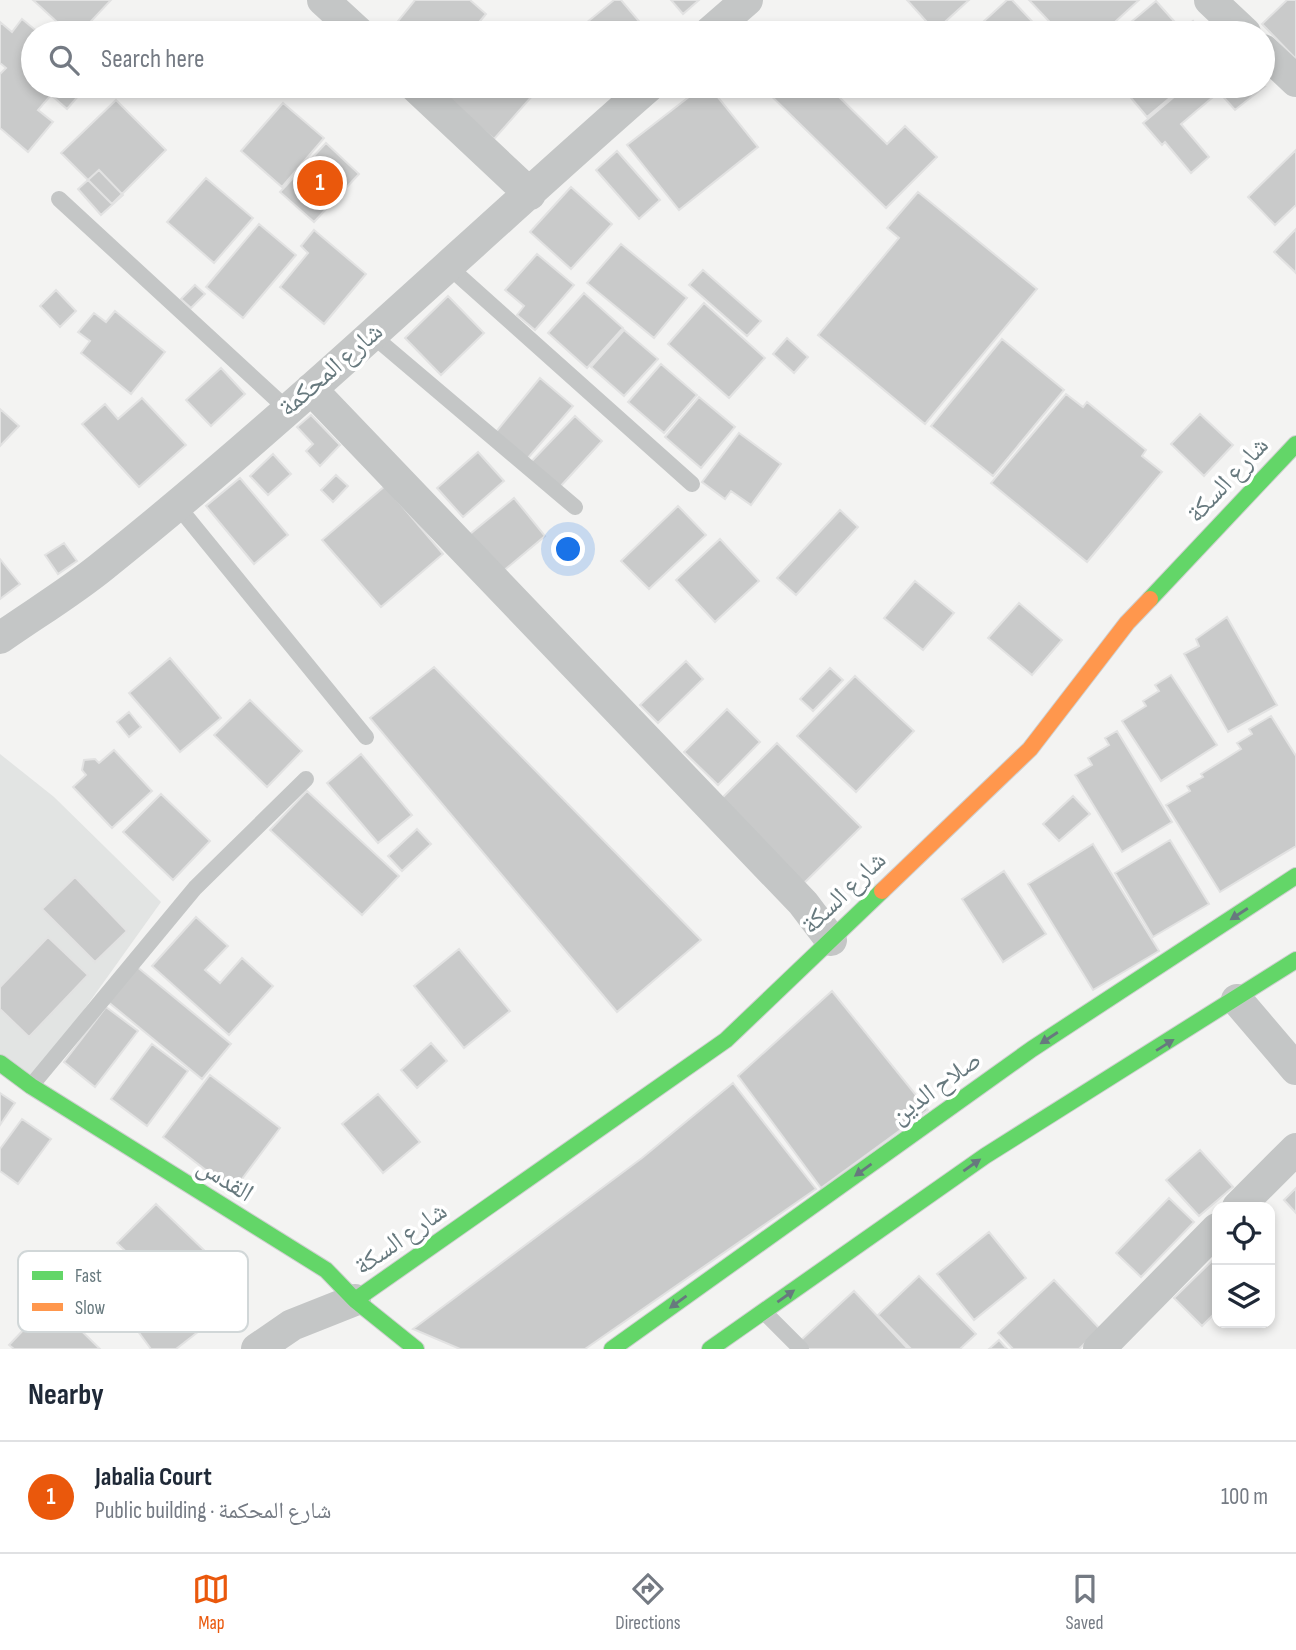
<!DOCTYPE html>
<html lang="en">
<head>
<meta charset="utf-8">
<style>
  body { margin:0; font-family:"Sofia Sans Condensed","Noto Naskh Arabic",sans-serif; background:#f6f6f7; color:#1f2937 }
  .controls { position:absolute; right:21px; bottom:21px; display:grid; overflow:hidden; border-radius:14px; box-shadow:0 4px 10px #0003 }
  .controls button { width:63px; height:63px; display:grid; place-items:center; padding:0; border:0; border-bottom:2px solid #e0e1e3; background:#fff; color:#1f2937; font:35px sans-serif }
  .you { position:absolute; left:569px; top:550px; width:24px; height:24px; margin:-18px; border:5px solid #fff; border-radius:50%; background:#1a73e8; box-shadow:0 0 0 10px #1a73e833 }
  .badge { display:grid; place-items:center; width:46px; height:46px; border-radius:50%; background:#ea580c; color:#fff; font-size:23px; font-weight:700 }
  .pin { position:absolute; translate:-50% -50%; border:4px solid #fff; box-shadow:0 2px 7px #0006 }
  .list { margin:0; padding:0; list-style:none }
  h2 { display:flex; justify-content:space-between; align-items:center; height:91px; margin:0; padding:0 28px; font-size:30px }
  h2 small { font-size:23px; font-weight:400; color:#747a83 }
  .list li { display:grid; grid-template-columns:46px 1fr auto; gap:21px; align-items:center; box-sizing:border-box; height:112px; padding:0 28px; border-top:2px solid #e0e1e3 }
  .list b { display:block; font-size:26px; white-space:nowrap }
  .list p { margin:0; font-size:23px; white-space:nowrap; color:#747a83 }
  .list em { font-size:23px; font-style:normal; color:#747a83 }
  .icon { flex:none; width:38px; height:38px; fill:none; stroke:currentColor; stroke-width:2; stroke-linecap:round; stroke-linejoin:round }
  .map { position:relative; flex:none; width:1296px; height:1349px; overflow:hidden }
  .search { position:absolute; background:#fff; box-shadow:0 4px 10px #0003; left:21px; right:21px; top:21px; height:77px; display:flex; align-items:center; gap:18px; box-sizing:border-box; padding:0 24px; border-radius:38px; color:#747a83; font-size:26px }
  .sheet { height:203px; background:#fff }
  nav { display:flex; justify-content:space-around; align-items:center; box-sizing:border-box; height:98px; border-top:2px solid #e0e1e3; background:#fff; font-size:19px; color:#747a83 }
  nav a { display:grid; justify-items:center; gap:4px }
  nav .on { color:#ea580c }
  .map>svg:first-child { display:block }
  .built { fill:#e2e4e3 }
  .building { fill:#c9caca; stroke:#e2e2e2; stroke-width:2 }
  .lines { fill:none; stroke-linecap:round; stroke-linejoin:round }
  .fast-casing { stroke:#cecfcf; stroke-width:18 }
  .slow-casing { stroke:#cecfcf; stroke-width:18 }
  .lane { stroke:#c4c6c6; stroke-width:16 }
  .street { stroke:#c4c6c6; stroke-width:32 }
  .fast { stroke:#63d668; stroke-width:16 }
  .slow { stroke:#ff974d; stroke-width:16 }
  .oneway { fill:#67797e }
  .labels { text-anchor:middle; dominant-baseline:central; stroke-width:7; stroke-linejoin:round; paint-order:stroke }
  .street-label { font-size:26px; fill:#67797e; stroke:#fff }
  .key { fill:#fff; stroke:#d1d7d8; stroke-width:2 }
  .key-label { font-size:19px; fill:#67797e }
</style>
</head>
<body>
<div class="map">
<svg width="1296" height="1349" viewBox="0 0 1296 1349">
  <rect width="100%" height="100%" fill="#f3f3f2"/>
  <!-- built -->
  <path class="built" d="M 0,754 L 54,797 L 161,902 L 33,1081 L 0,1056 Z"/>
  <!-- building -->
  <path class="building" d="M 33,0 L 111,0 L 80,33 L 69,33 Z
    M 415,0 L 470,0 L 486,14 L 470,33 L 412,33 L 398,21 Z
    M 614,0 L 621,0 L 649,33 L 574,33 Z
    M 671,0 L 699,0 L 683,14 Z
    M 907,0 L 969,0 L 935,31 Z
    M 1007,0 L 1012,0 L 1043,33 L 971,33 Z
    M 1029,0 L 1139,0 L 1103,33 L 1060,33 Z
    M 1287,0 L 1296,0 L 1296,59 L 1262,24 Z
    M 1156,1 L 1181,29 L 1176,33 L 1118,33 Z
    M 22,19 L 39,33 L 33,33 L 33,86 L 87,86 L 67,109 L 51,95 L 38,110 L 53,122 L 28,152 L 0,128 L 0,74 L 6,68 L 0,63 L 0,22 L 12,32 Z
    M 1193,21 L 1203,33 L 1178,33 Z
    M 460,86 L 541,86 L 494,139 L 448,100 Z
    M 703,86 L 709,86 L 758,147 L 679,210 L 627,145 Z
    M 761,86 L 828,86 L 887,144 L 905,126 L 937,157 L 886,208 Z
    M 1121,86 L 1184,86 L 1147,117 Z
    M 1187,86 L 1264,87 L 1235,110 L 1219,92 L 1181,124 L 1209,157 L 1191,173 L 1165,142 L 1162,145 L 1143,123 Z
    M 116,100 L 166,150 L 112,204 L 61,153 Z
    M 283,103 L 324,138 L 282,187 L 241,151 Z
    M 326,143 L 359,174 L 314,222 L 280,192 Z
    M 1296,150 L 1296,205 L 1275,225 L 1248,197 Z
    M 617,151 L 660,200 L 639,219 L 596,170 Z
    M 99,170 L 123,195 L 101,215 L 78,189 Z
    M 206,178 L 253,218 L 214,263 L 167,222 Z
    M 571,187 L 612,224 L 571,269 L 530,232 Z
    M 918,192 L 1037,289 L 925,424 L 818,335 L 899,238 L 887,228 Z
    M 259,224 L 296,255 L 243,318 L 206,287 Z
    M 1296,229 L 1296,273 L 1274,252 Z
    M 314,230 L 366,274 L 324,324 L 280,287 L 308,253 L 301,246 Z
    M 621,244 L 687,298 L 654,338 L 587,283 Z
    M 537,254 L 574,285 L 535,330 L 517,315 L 524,306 L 505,290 Z
    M 703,270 L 761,321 L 747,336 L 689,285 Z
    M 195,285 L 205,294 L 191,308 L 181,299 Z
    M 56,290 L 76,311 L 60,327 L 40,306 Z
    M 584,293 L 623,328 L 587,368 L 548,333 Z
    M 448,296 L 484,333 L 441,375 L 405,338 Z
    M 704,303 L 765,358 L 729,398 L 668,344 Z
    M 115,311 L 165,352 L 131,394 L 81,353 L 90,341 L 78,332 L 94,313 L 106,322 Z
    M 624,330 L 658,359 L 624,396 L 591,367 Z
    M 787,338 L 808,357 L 794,373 L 773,354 Z
    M 1002,339 L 1064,390 L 993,476 L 931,426 Z
    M 661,364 L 697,395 L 664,433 L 628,402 Z
    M 221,368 L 245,394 L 211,426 L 186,400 Z
    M 540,378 L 573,406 L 527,459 L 495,433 Z
    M 1066,394 L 1083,407 L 1087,402 L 1146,450 L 1142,456 L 1162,472 L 1087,562 L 991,483 Z
    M 699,397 L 735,427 L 701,468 L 665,437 Z
    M 142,398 L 186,445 L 139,487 L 82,424 L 105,404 L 118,419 Z
    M 0,409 L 19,426 L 0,446 Z
    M 1200,414 L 1233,445 L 1204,476 L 1171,444 Z
    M 311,415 L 340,445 L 320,466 L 306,451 L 313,444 L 297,427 Z
    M 575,416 L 602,441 L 558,489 L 530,463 Z
    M 739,433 L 781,464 L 751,505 L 731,491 L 725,499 L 702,482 Z
    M 478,452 L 504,481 L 463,517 L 437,488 Z
    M 273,454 L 291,474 L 268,495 L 250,476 Z
    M 336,475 L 348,486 L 333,502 L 321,490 Z
    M 240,478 L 288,535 L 254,564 L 206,506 Z
    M 385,486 L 443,554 L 381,607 L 322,540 Z
    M 514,498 L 545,536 L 496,577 L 464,539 Z
    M 678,506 L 706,535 L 649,589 L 621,561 Z
    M 840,510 L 858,527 L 796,595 L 777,578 Z
    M 720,539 L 759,581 L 715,622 L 676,580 Z
    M 64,543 L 77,561 L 58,574 L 45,555 Z
    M 0,559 L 20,584 L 0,599 Z
    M 915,581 L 954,613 L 923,650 L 884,618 Z
    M 1019,603 L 1062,640 L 1032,675 L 988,638 Z
    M 1227,617 L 1277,705 L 1228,732 L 1184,654 L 1199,646 L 1196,639 Z
    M 170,658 L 221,718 L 180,752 L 129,693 Z
    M 686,661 L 703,679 L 658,723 L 640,705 Z
    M 434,667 L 701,940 L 617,1012 L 370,718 Z
    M 830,668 L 843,680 L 813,711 L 800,699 Z
    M 1171,675 L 1217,745 L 1161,781 L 1122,721 L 1146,706 L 1143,701 L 1159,691 L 1155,685 Z
    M 855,676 L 914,731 L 856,792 L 797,736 Z
    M 250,700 L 302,751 L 267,787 L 214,735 Z
    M 727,709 L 760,742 L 718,785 L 684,752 Z
    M 129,712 L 141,727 L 129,737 L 117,722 Z
    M 1271,716 L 1296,756 L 1296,846 L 1220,892 L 1166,805 L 1190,791 L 1187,786 L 1203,777 L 1201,774 L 1241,749 L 1237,743 L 1252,734 L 1249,729 Z
    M 1117,731 L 1172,822 L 1122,852 L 1075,775 L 1092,765 L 1088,758 L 1109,745 L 1105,738 Z
    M 777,743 L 861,827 L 803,884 L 720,800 Z
    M 114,750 L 152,791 L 112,828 L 73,787 L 86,775 L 82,770 L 84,760 L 95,759 L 99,763 Z
    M 361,754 L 412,815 L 378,843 L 327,783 Z
    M 307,791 L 399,876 L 362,915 L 270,830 Z
    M 161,794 L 210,841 L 173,880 L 123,832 Z
    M 1073,796 L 1090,814 L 1059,841 L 1043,824 Z
    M 417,829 L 431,844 L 402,871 L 388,856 Z
    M 1170,840 L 1209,904 L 1153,937 L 1115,873 Z
    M 1093,844 L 1159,951 L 1093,990 L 1028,884 Z
    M 1004,871 L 1046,934 L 1003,962 L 962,899 Z
    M 75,877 L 127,931 L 95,962 L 42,909 Z
    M 196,917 L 228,946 L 205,970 L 220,983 L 242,958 L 273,986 L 229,1035 L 152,966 Z
    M 48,937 L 88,975 L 29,1037 L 0,1009 L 0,987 Z
    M 459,949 L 510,1011 L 464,1048 L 414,986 Z
    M 136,966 L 231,1044 L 202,1079 L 107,1001 Z
    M 832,991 L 928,1110 L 821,1188 L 738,1076 Z
    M 106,1007 L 138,1031 L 95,1087 L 64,1062 Z
    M 431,1043 L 447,1061 L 417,1088 L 401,1070 Z
    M 152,1044 L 188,1071 L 147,1126 L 111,1099 Z
    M 210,1075 L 280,1128 L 233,1191 L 163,1137 Z
    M 733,1083 L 816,1189 L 585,1349 L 460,1349 L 413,1329 L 642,1158 Z
    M 0,1093 L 15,1103 L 0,1125 Z
    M 378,1094 L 420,1142 L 383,1173 L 342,1124 Z
    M 22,1119 L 51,1139 L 18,1184 L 0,1171 L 0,1149 Z
    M 1200,1150 L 1233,1187 L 1199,1216 L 1166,1180 Z
    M 1296,1188 L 1296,1213 L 1284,1200 Z
    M 1169,1198 L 1194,1222 L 1141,1277 L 1116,1253 Z
    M 156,1204 L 208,1254 L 169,1293 L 117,1243 Z
    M 989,1232 L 1026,1278 L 974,1320 L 937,1274 Z
    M 1217,1256 L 1217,1284 L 1214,1287 L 1217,1291 L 1217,1311 L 1202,1326 L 1174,1298 Z
    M 216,1270 L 239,1300 L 176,1349 L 151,1349 L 137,1330 Z
    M 919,1276 L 976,1334 L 960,1349 L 911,1349 L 878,1315 Z
    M 1054,1280 L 1100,1329 L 1079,1349 L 1013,1349 L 998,1333 Z
    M 854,1291 L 908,1349 L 807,1349 L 800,1341 Z
    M 51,1301 L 100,1349 L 14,1349 L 9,1345 Z
    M 999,1340 L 1007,1349 L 989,1349 Z"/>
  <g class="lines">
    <!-- fast casing -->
    <g class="fast-casing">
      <path id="fast" d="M 1150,599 L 1296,444
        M 0,1063 L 31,1086 L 326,1270 L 355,1300 L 416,1349
        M 355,1300 L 726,1040 L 882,891
        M 612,1349 L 1032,1049 L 1296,876
        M 710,1349 L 985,1156 L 1296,960"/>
    </g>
    <!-- slow casing -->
    <g class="slow-casing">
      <path id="slow" d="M 882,891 L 1030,749 L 1127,623 L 1150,599"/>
    </g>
    <!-- lane -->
    <path class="lane" d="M 59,199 L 287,409
      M 448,266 L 692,484
      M 372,335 L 575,507
      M 176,504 L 366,737
      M 31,1086 L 195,888 L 306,779
      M 764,1312 L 801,1349"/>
    <!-- street -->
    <path class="street" d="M 323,0 L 359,33
      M 1210,0 L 1245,33
      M 709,33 L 747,0
      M 1263,50 L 1296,81
      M 415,86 L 530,194
      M 311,389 L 803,903 L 831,940
      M 0,638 C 34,614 71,592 104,565 C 293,414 467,245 649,86
      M 1237,1000 L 1296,1069
      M 1238,1207 L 1296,1149
      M 257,1349 L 292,1325 L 355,1300
      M 1099,1349 L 1217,1229"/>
    <!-- fast -->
    <use href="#fast" class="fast"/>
    <!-- slow -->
    <use href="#slow" class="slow"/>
  </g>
  <!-- one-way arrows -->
  <defs><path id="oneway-solid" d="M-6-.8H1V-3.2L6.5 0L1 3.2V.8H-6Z" transform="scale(1.75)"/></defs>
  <g class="oneway">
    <use href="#oneway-solid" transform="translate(1239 914) rotate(147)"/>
    <use href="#oneway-solid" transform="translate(1049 1038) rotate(147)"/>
    <use href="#oneway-solid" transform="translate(1165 1045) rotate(-32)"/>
    <use href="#oneway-solid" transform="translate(972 1165) rotate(-35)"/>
    <use href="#oneway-solid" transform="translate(863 1170) rotate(144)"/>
    <use href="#oneway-solid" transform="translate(786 1296) rotate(-35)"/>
    <use href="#oneway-solid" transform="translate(678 1302) rotate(144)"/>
  </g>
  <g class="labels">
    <!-- street labels -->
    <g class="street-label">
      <text transform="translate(331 370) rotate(-41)">شارع المحكمة</text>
      <text transform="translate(1228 480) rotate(-47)">شارع السكة</text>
      <text transform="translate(844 893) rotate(-44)">شارع السكة</text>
      <text transform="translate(936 1088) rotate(-36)">صلاح الدين</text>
      <text transform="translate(225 1180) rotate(32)">القدس</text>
      <text transform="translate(401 1239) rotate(-35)">شارع السكة</text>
    </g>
  </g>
  <!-- legend -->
  <rect x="18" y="1251" width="230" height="81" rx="10" class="key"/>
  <rect x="32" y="1271" width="31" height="9" fill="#63d668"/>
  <rect x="32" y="1303" width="31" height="8" fill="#ff974d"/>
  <g class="key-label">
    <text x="75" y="1282">Fast</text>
    <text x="75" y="1314">Slow</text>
  </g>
</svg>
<div class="controls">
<button><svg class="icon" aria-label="locate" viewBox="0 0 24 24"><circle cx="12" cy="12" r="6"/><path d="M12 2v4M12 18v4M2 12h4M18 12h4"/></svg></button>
<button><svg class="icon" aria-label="layers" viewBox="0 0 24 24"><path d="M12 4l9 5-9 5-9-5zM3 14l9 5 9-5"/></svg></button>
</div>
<div class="you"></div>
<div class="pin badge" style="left:320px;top:183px">1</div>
<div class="search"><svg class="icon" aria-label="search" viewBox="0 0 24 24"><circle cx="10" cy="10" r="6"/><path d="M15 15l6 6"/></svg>Search here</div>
</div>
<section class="sheet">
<h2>Nearby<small></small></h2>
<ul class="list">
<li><span class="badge">1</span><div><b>Jabalia Court</b><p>Public building · شارع المحكمة</p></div><em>100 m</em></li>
</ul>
</section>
<nav>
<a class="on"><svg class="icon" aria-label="map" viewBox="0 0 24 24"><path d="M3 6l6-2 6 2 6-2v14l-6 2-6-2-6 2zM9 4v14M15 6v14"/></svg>Map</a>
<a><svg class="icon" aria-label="directions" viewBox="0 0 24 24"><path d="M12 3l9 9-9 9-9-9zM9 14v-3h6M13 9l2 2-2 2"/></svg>Directions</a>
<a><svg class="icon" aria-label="saved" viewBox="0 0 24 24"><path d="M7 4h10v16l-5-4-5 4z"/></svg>Saved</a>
</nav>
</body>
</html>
